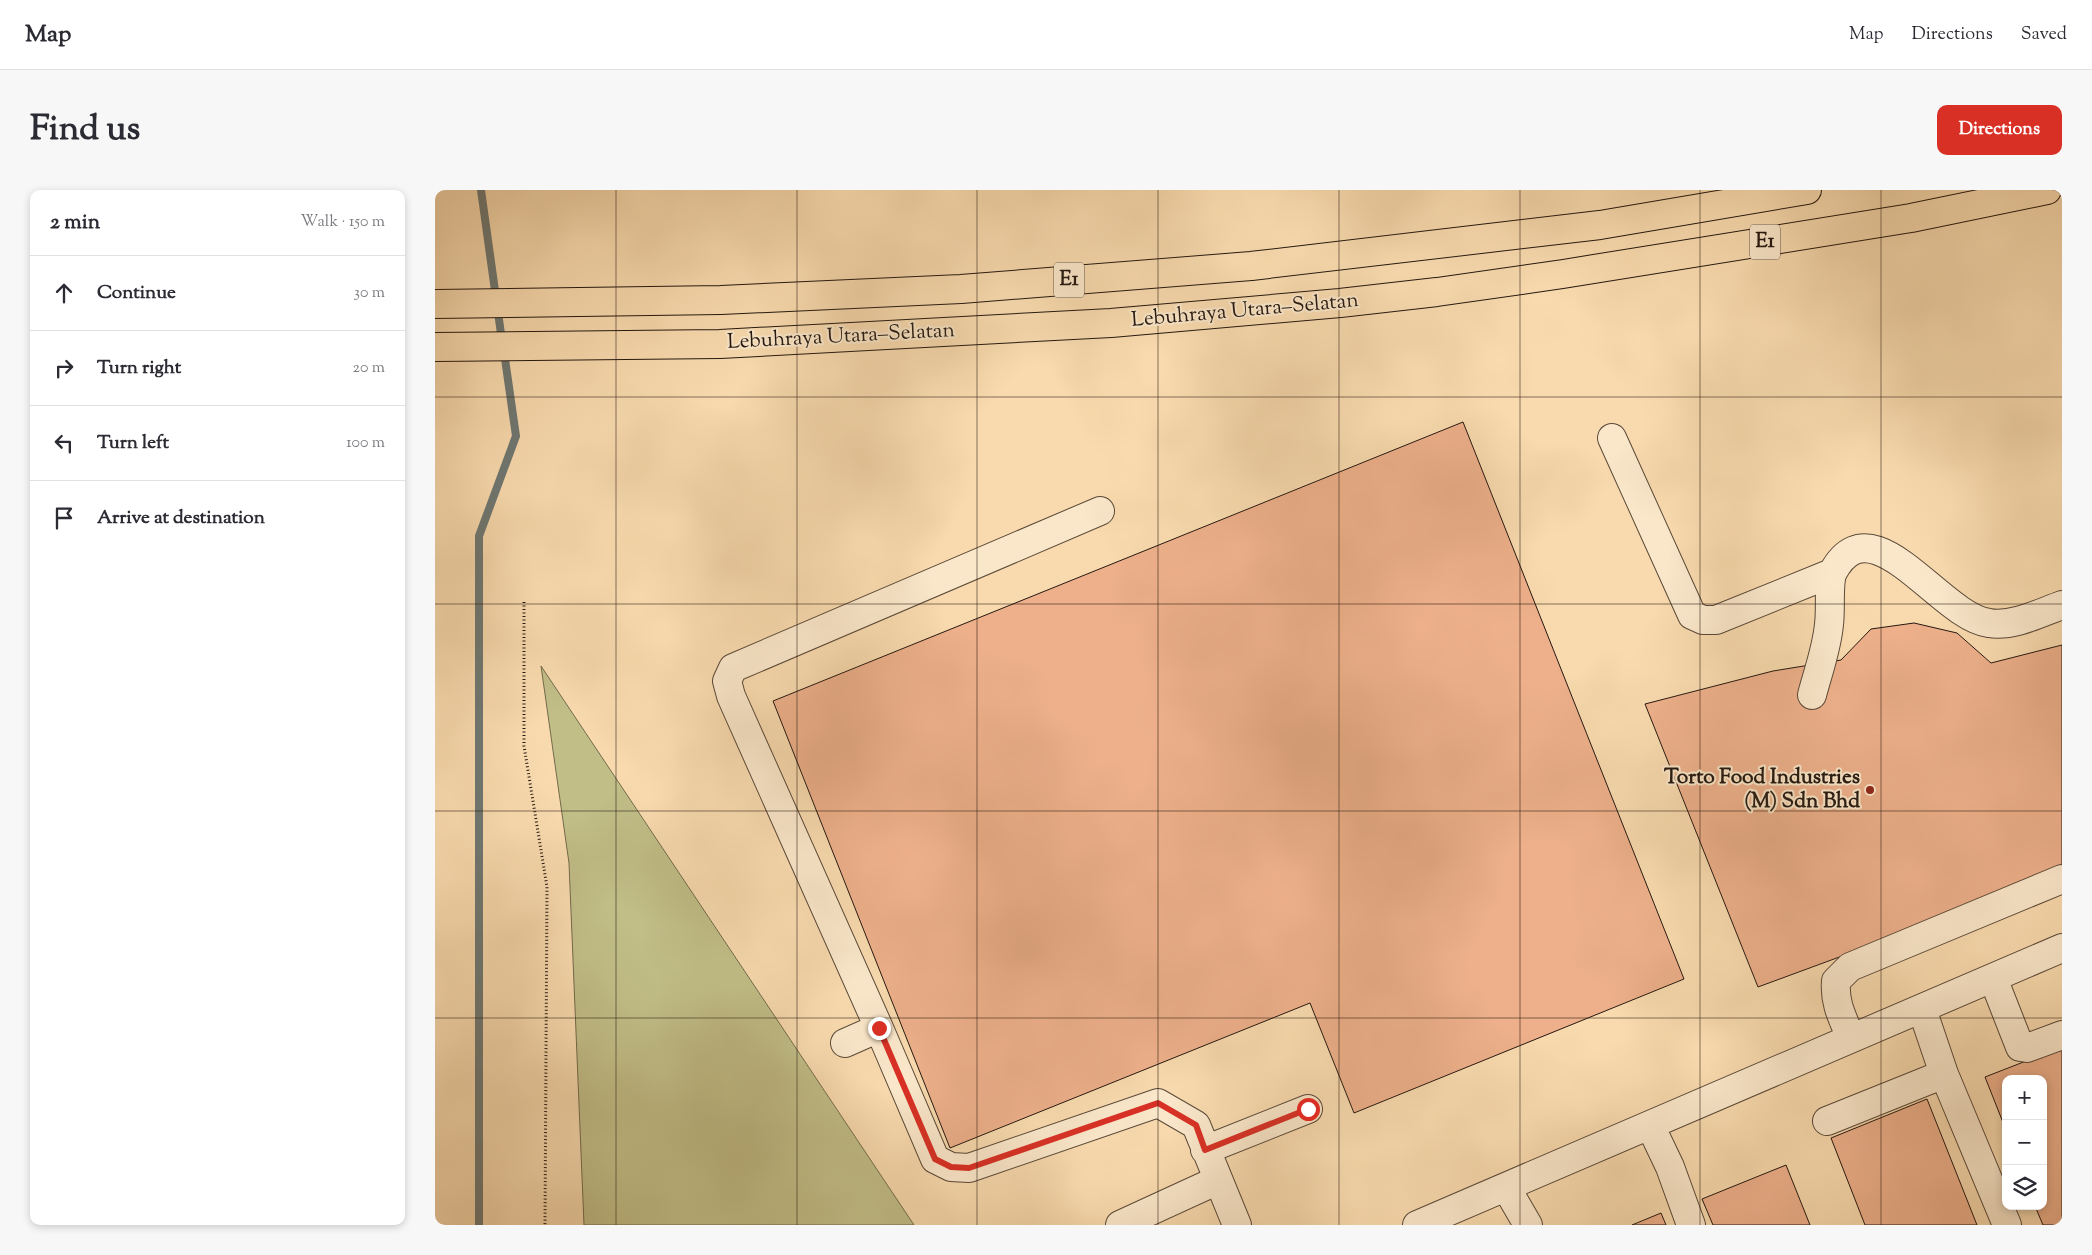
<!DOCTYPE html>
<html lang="en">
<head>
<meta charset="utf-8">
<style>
  body { margin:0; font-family:"Sorts Mill Goudy",serif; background:#f7f7f7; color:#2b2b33 }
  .controls { position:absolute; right:15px; bottom:15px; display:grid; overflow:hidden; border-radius:10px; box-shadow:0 2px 8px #0003 }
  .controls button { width:45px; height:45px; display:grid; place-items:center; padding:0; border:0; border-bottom:1px solid #e1e1e2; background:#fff; color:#2b2b33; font:25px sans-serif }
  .stop { position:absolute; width:15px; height:15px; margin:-11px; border:4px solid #d93025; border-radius:50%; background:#fff }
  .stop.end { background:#d93025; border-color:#fff; box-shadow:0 1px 5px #0008 }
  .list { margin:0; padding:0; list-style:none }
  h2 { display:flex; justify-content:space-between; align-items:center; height:65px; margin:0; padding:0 20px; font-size:21px }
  h2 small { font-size:16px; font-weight:400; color:#7c7c81 }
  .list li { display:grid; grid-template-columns:32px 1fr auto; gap:15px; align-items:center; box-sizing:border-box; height:75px; padding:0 20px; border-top:1px solid #e1e1e2 }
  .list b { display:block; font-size:19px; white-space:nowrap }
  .list em { font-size:16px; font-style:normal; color:#7c7c81 }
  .icon { flex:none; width:28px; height:28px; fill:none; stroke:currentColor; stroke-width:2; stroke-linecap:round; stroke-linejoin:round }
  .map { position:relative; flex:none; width:1627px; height:1035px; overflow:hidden; border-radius:10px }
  header { display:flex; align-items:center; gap:30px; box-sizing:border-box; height:70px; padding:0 25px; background:#fff; border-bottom:1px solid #e1e1e2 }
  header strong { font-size:24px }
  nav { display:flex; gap:28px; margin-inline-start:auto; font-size:18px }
  .intro { display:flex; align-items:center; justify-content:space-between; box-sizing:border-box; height:120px; padding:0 30px }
  h1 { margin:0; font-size:35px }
  .button { padding:12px 22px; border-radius:10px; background:#d93025; color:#fff; font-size:18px; font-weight:700 }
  main { display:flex; gap:30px; padding:0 30px }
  aside { flex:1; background:#fff; border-radius:10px; box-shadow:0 2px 8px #0003 }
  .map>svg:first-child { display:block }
  .green { fill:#c1be88; stroke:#736b4c }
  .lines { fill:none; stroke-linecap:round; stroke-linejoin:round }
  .stream { stroke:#6f7873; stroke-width:8 }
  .building { fill:#edb08b; stroke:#251810 }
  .minor-casing { stroke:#5a4838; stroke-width:30 }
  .highway-casing { stroke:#251810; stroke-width:30 }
  .path { stroke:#251810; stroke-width:3; stroke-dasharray:1 2.5; stroke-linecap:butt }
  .minor { stroke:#fae7ca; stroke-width:28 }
  .highway { stroke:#f8daae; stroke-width:28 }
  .route { stroke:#d93025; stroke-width:6 }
  .grid { fill:none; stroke:#251810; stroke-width:1; stroke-opacity:0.55 }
  .poi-dot { fill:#8f2418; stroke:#fae7ca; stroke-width:2 }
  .labels { text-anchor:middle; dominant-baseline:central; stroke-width:4; stroke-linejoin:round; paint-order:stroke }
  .shield { fill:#fae7ca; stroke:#655648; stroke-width:1 }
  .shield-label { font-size:20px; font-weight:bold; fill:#251810 }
  .street-label { font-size:21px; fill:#251810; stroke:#fae7ca }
  .poi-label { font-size:21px; font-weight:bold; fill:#251810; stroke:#fae7ca; text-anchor:end }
</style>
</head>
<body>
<header>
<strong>Map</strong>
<nav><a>Map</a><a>Directions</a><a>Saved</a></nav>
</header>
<div class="intro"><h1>Find us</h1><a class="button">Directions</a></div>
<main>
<aside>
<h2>2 min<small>Walk · 150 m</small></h2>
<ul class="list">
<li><svg class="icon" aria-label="ahead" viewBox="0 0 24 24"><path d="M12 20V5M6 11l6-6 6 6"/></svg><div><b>Continue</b></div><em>30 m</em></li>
<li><svg class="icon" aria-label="right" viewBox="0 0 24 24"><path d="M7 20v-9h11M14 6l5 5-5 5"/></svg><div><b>Turn right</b></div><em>20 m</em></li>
<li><svg class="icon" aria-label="left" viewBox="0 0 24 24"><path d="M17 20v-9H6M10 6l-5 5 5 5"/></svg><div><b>Turn left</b></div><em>100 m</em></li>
<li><svg class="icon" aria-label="arrive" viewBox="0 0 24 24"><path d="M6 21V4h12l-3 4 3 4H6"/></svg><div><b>Arrive at destination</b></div></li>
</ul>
</aside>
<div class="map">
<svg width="1627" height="1035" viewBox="0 0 1627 1035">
  <rect width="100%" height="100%" fill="#f8daae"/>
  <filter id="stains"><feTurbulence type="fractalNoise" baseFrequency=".004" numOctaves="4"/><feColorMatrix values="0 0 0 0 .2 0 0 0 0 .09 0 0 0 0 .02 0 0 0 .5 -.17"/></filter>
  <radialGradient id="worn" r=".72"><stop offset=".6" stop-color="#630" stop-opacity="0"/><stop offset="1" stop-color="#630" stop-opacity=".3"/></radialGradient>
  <!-- green -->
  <path class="green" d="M 106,476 L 479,1035 L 149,1035 L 134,673 Z"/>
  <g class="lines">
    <!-- stream -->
    <path class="stream" d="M 46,0 L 67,151
      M 44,1035 L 44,346 L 81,246 L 69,162"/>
  </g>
  <!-- building -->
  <path class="building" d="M 1028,232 L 1249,789 L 919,923 L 875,813 L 515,958 L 338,511 Z
    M 1479,433 L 1522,443 L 1556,473 L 1627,455 L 1627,685 L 1323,797 L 1210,514 L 1338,481 L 1406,470 L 1436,439 Z
    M 1627,857 L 1627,1035 L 1608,1035 L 1600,1016 L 1608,1016 L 1608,889 L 1571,889 L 1571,940 L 1550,887 Z
    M 1492,909 L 1542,1035 L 1430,1035 L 1396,948 Z
    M 1351,975 L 1375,1035 L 1278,1035 L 1267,1009 Z
    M 1226,1023 L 1231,1035 L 1197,1035 Z"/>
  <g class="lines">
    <!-- minor casing -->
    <g class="minor-casing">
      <path id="minor" d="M 1177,248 L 1257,425 L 1268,430 L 1281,430 L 1397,383
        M 665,321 L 298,478 L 292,491 L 296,506 L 444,838 L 500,969 L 516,977 L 534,978 L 723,913 L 761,935 L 802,1035
        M 1377,505 C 1383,482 1392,458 1394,434 C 1396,421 1393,392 1398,382 C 1437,309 1505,427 1554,433 C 1578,437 1605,423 1627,415
        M 1558,788 L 1585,857 L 1592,858 L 1627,845
        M 1487,819 L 1509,884 L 1572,1035
        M 1416,848 C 1408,829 1399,813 1401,791 L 1415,777 L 1627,689
        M 410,853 L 444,838
        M 1392,931 L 1509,884
        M 1215,935 L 1235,977 L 1256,1035
        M 770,960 L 873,919
        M 1071,997 L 1093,1035
        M 685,1035 L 783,990
        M 982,1035 L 1627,758"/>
    </g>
    <!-- highway casing -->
    <g class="highway-casing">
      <path id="highway" d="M 0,114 L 286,110 L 526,99 L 816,76 L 1165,35 L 1372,0
        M 0,157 L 285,154 L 676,133 L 905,113 L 1002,102 L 1128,84 L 1476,28 L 1612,0"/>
    </g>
    <!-- path -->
    <path class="path" d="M 89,412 L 89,556 L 112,697 L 110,1035"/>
    <!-- minor -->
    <use href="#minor" class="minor"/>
    <!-- highway -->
    <use href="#highway" class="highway"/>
  </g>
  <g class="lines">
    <!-- route -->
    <path class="route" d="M 444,838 L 500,969 L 516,977 L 534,978 L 723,913 L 761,935 L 770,960 L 873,919"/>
  </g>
  <!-- grid -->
  <path class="grid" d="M 181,0 L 181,1035M 362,0 L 362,1035M 542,0 L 542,1035M 723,0 L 723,1035M 904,0 L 904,1035M 1085,0 L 1085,1035M 1265,0 L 1265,1035M 1446,0 L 1446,1035M 0,207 L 1627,207M 0,414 L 1627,414M 0,621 L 1627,621M 0,828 L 1627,828"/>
  <!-- markers -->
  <circle class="poi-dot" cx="1435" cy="600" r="5"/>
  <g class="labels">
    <!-- shield labels -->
    <g class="shield">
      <rect x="1315" y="34.5" width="30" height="35" rx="4"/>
      <rect x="619" y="72.5" width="30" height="35" rx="4"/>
    </g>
    <g class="shield-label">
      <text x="1330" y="52">E1</text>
      <text x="634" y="90">E1</text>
    </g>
    <!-- street labels -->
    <g class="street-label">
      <text transform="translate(810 121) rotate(-5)">Lebuhraya Utara–Selatan</text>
      <text transform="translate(406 147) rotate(-3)">Lebuhraya Utara–Selatan</text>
    </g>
    <!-- poi labels -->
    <g class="poi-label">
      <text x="1425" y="588">Torto Food Industries<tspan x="1425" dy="24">(M) Sdn Bhd</tspan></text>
    </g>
  </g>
  <rect width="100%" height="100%" filter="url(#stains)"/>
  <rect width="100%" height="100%" fill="url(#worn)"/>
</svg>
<div class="controls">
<button>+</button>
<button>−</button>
<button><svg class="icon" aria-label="layers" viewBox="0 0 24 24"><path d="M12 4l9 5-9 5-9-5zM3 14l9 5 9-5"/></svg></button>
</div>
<div class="stop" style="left:873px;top:919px"></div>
<div class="stop end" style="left:444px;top:838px"></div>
</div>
</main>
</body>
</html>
